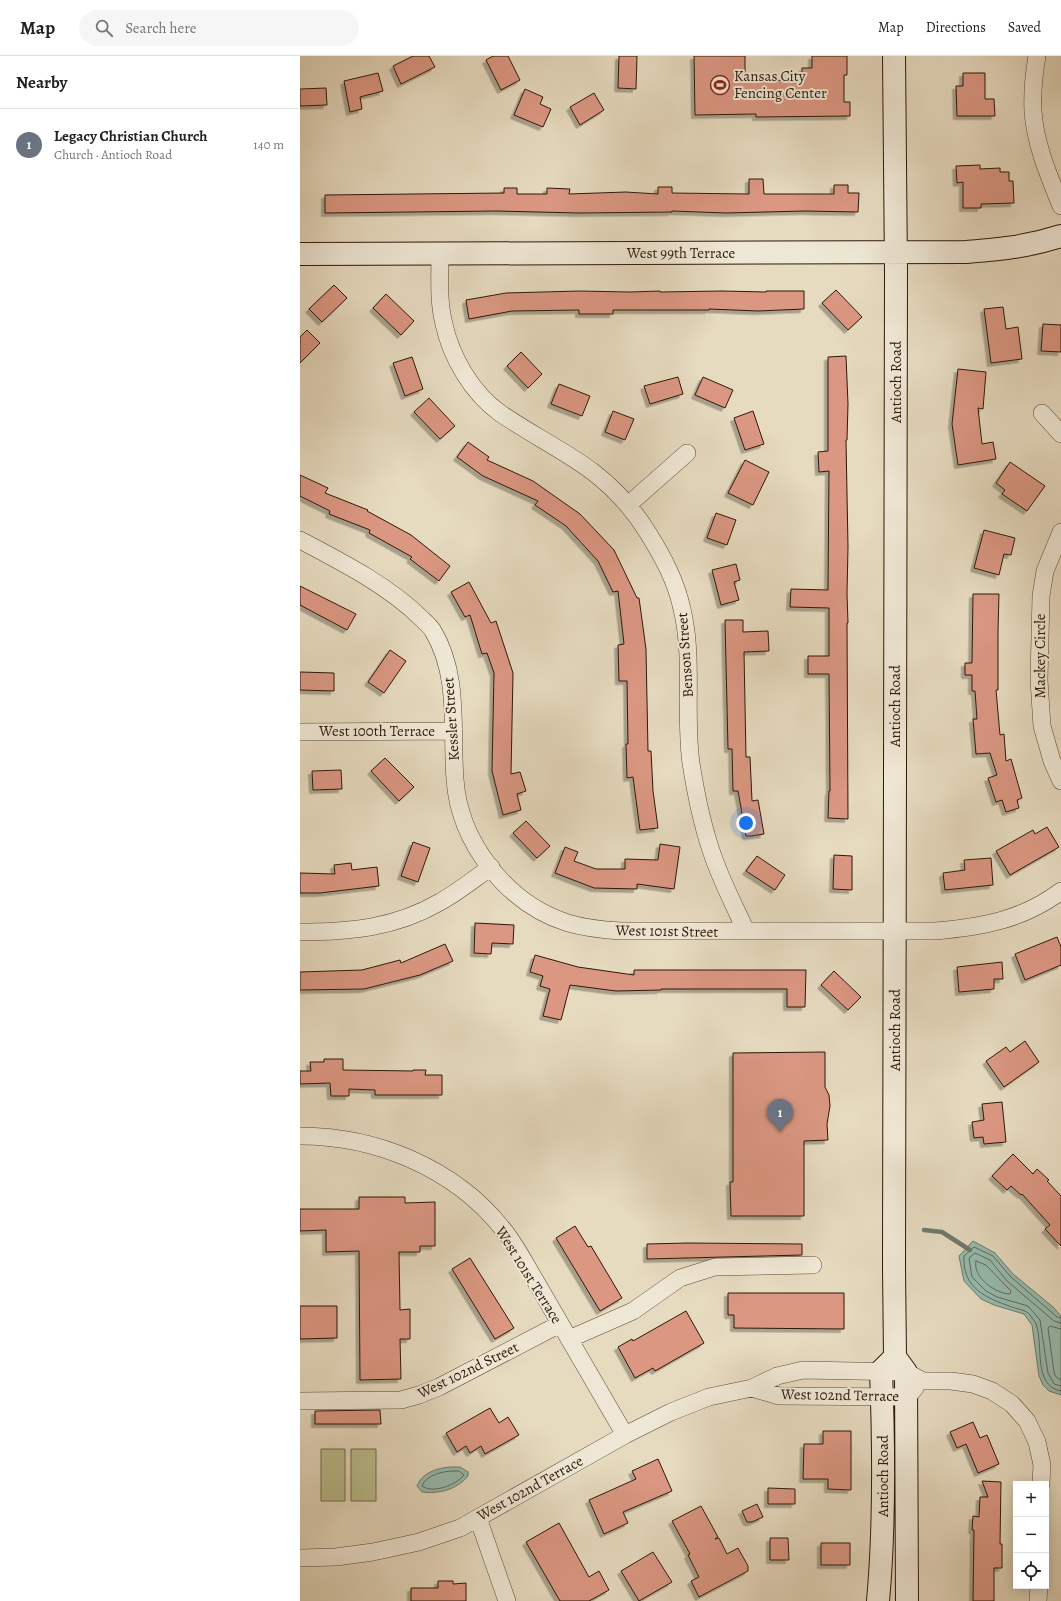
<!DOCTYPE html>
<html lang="en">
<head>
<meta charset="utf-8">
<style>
  body { margin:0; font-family:Alegreya,serif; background:#f6f6f6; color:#222 }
  .controls { position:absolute; right:12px; bottom:12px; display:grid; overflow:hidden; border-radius:0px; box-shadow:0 2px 10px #0003 }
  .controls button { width:36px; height:36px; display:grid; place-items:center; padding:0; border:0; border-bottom:1px solid #e0e0e0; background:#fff; color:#222; font:20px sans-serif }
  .you { position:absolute; left:446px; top:767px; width:14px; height:14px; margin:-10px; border:3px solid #fff; border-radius:50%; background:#1a73e8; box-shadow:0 0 0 6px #1a73e833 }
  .badge { display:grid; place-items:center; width:26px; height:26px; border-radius:50%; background:#7c3aed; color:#fff; font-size:13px; font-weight:700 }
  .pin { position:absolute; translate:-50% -33px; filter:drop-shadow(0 1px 2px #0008) }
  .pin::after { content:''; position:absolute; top:21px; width:14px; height:12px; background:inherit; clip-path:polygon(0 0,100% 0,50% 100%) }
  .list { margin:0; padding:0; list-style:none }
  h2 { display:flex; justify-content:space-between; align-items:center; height:52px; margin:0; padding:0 16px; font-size:17px }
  h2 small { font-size:13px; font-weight:400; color:#767676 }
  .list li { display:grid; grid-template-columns:26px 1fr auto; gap:12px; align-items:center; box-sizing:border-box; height:72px; padding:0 16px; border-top:1px solid #e0e0e0 }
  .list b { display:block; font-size:15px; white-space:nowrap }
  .list p { margin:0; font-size:13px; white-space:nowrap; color:#767676 }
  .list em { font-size:13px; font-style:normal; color:#767676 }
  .icon { flex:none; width:22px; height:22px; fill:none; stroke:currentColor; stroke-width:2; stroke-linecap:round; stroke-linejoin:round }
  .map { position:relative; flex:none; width:761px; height:1545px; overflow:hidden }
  header { display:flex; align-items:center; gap:24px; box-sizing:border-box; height:56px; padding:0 20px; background:#fff; border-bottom:1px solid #e0e0e0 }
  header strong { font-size:19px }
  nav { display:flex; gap:22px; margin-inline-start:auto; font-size:14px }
  .search { width:280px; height:36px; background:#f6f6f6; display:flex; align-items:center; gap:10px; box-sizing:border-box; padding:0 14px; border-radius:22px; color:#767676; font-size:15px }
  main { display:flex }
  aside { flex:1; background:#fff }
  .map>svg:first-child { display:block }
  .green { fill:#babe8e; stroke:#746b4b }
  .water { fill:#97bbae; stroke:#6d7a6c }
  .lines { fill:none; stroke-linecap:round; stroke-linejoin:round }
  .shore { stroke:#626a5b; stroke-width:1 }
  .stream { stroke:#6d7a6c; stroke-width:4.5 }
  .building { fill:#db9782; stroke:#2d1808; filter:url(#shadow) }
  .street-casing { stroke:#5b4836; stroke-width:18 }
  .secondary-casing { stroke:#2d1808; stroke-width:24 }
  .street { stroke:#efe7d5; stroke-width:17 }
  .secondary { stroke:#efe7d5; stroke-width:22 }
  .labels { text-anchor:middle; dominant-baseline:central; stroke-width:4; stroke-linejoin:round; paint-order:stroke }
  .poi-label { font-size:15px; fill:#2d1808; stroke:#efe7d5; text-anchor:start }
  .street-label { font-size:15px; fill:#2d1808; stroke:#efe7d5 }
</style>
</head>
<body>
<header>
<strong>Map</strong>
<div class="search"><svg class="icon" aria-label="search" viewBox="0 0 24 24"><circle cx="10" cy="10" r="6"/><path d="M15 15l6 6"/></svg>Search here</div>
<nav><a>Map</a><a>Directions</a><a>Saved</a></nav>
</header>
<main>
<aside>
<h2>Nearby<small></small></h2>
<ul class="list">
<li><span class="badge" style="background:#6b7280">1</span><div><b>Legacy Christian Church</b><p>Church · Antioch Road</p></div><em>140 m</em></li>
</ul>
</aside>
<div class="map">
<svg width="761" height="1545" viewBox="0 0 761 1545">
  <defs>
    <filter id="shadow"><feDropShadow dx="-3.5" dy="3.5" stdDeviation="0" flood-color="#0004"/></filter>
  </defs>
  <rect width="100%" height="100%" fill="#e6dabf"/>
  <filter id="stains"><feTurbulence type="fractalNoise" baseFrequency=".005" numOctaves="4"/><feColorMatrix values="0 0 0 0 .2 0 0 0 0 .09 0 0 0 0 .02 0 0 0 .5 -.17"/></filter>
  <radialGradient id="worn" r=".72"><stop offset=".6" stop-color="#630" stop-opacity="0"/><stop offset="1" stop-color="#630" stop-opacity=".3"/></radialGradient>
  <!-- green -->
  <path class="green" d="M 21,1393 L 45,1393 L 45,1445 L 21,1445 Z
    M 51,1393 L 76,1393 L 76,1445 L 51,1445 Z"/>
  <!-- water -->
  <path class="water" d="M 673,1185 L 695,1197 L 713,1218 L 753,1251 L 761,1260 L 761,1339 L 749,1335 L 743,1329 L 739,1320 L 732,1269 L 724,1258 L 694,1249 L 681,1243 L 664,1225 L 659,1200 Z
    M 153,1411 L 160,1411 L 168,1416 L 168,1420 C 156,1434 139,1438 122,1436 L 117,1430 C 122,1416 140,1411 153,1411 Z"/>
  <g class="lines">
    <!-- shore -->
    <path class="shore" d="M 676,1205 L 686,1209 L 711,1235 L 710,1238 C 696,1238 672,1221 676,1205 Z
      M 761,1262 L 757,1261 L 711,1221 L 693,1200 L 674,1191 L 664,1200 C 662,1232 686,1242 712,1251 C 720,1254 725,1253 731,1260 C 732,1263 735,1265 736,1268 C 744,1288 732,1330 761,1335
      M 761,1267 L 754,1265 L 707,1225 L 690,1204 L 675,1197 L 669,1202 L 672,1221 L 686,1235 L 697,1241 L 728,1250 L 740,1264 L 748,1317 L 754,1328 L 761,1330
      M 761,1273 L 750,1270 L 748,1272 L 754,1316 L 756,1321 L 761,1324
      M 154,1415 L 159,1415 L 164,1419 C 156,1429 133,1438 122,1430 C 126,1419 143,1415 154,1415 Z"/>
    <!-- stream -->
    <path class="stream" d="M 624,1174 L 642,1176 L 670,1194"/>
  </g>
  <!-- building -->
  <path class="building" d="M 113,0 L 129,0 L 135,11 L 101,28 L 93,10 Z
    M 193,0 L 208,0 L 220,24 L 201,34 L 186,4 Z
    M 319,0 L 337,0 L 336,33 L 318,32 Z
    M 394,0 L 445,0 L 445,25 L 502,24 L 502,12 L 512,12 L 512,0 L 547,0 L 547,19 L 544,19 L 544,46 L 550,46 L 550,60 L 456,61 L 456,58 L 395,59 Z
    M 78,17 L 83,35 L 60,41 L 62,53 L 50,56 L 44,25 Z
    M 663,17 L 685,17 L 685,43 L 694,43 L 695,60 L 657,60 L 656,30 L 663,30 Z
    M 26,32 L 27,49 L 0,50 L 0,33 Z
    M 225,33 L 243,41 L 240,48 L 251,53 L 243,71 L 214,59 Z
    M 294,37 L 304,54 L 280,69 L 270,51 Z
    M 680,109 L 680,113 L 700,112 L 700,116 L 709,116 L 709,125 L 713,125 L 714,147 L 681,148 L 681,152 L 663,152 L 663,126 L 657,127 L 656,110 Z
    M 449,123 L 463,123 L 464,138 L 534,138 L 534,129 L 548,129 L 548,137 L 559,137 L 558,156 L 505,155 L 426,157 L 372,155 L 372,156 L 279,157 L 196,155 L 25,157 L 25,139 L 204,137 L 204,132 L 217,132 L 217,138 L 247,138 L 247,132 L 270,133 L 269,138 L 326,136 L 358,138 L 358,131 L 372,131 L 372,137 L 449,138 Z
    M 34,229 L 47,242 L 22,266 L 9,253 Z
    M 536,234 L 562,261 L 548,274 L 522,247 Z
    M 279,235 L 330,236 L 360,235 L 360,236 L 422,235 L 466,236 L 466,235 L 504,235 L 504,253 L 458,255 L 409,253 L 409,254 L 313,254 L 313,258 L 279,258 L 279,254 L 212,255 L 169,263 L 166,244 L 206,237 Z
    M 86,238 L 114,265 L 101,279 L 73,252 Z
    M 703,251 L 706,273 L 718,271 L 722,303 L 691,307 L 684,253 Z
    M 743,268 L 761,269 L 761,296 L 741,295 Z
    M 7,274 L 20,287 L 0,307 L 0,281 Z
    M 221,296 L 242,318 L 228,332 L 207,310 Z
    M 546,300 L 548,348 L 547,384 L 546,384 L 548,491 L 547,538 L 548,567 L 547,567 L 548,763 L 528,762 L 529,735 L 530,735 L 529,618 L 508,618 L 508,600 L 529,600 L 529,552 L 490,551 L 491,533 L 528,534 L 529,415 L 519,416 L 518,396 L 528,395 L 528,301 Z
    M 112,301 L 123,333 L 105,340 L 93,307 Z
    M 658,313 L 686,316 L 683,353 L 678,352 L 682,388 L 693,386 L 696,403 L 658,409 L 652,368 Z
    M 378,321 L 383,338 L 350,348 L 344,330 Z
    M 403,321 L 433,334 L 425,352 L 395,339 Z
    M 259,328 L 290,340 L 282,360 L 251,348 Z
    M 129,342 L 155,370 L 140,383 L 114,356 Z
    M 313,355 L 334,363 L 325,384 L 305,376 Z
    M 453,355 L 464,388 L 445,394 L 434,362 Z
    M 168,386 L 189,401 L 187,404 L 233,425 L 280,458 L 314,494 L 337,542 L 339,542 L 346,593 L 348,695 L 351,695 L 353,735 L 358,772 L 340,774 L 333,721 L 327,722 L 326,688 L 328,688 L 327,625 L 319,625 L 318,589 L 324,588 L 318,535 L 313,536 L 298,505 L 266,470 L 235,449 L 238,445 L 183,420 L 157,401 Z
    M 445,404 L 469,416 L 453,449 L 428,437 Z
    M 710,406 L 745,430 L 727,455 L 702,438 L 705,434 L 696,427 Z
    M 0,419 L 28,432 L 25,437 L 68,454 L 67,455 L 111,479 L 150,510 L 139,525 L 110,503 L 112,501 L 69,477 L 70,474 L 29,458 L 30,455 L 0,440 Z
    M 416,457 L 436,464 L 427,489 L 407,482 Z
    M 684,474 L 715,482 L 711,499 L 704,498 L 699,519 L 674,512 Z
    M 436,508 L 440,524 L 434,526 L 439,544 L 421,549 L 412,514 Z
    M 169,526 L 191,567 L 196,565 L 213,617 L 211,718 L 220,716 L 226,735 L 217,738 L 221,754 L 203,759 L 192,715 L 194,617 L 187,597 L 182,598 L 170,559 L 165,561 L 151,536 Z
    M 0,530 L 56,558 L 47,574 L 0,549 Z
    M 673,538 L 699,538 L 698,575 L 698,634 L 696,634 L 700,679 L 704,678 L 706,705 L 711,703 L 722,742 L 717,744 L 719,752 L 706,756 L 702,744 L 696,746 L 688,722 L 697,719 L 690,697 L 676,698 L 673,663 L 677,663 L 675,635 L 672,635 L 672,619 L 665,619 L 665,607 L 672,607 Z
    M 425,564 L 443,564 L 443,576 L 468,575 L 469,595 L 444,596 L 446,701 L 450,701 L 452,745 L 458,744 L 464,778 L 451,780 L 446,780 L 438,735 L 433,735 L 432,693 L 428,693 Z
    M 90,594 L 106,605 L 84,637 L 68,626 Z
    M 0,616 L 34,617 L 34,635 L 0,634 Z
    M 85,702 L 114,731 L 99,745 L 71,715 Z
    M 41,714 L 42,733 L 13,734 L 12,715 Z
    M 226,765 L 250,790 L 237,802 L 213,777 Z
    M 747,771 L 759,791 L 710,819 L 696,795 L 733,774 L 735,778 Z
    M 113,786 L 130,792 L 118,826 L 101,820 Z
    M 360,788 L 380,791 L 374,833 L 337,828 L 337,833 L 294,832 L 255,817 L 265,791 L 278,796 L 274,805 L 296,813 L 325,813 L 325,803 L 358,804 Z
    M 534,799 L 552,800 L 552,834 L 533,833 Z
    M 457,800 L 485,819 L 475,834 L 446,815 Z
    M 691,802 L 693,829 L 645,834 L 643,817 L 665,814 L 664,804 Z
    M 51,807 L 52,814 L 77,811 L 79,830 L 20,837 L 0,837 L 0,817 L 35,818 L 34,809 Z
    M 175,867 L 214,869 L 213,888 L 192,887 L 191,898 L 174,897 Z
    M 757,881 L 761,891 L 761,909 L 725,924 L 715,898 Z
    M 145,888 L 153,905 L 120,919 L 64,933 L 0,934 L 0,916 L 62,914 L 100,904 L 101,907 Z
    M 235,899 L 278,911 L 334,919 L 334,914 L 506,914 L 505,951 L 487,951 L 487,933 L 361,933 L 361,934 L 316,935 L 270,929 L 261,964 L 243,960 L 250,933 L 240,930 L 243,920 L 230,916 Z
    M 702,906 L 703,923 L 694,923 L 694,933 L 659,936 L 657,911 Z
    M 534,915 L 561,941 L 548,954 L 521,929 Z
    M 725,985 L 739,1006 L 704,1031 L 686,1005 L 706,991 L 710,996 Z
    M 525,996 L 525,1031 L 529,1039 L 530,1050 L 527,1068 L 528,1084 L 504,1085 L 504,1160 L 431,1160 L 430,1126 L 433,1126 L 433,997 Z
    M 24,1003 L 43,1003 L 43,1014 L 113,1015 L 113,1014 L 126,1014 L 125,1019 L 142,1019 L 142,1039 L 75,1039 L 75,1034 L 49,1033 L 49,1040 L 31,1040 L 30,1027 L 0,1028 L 0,1015 L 11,1015 L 10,1006 L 24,1006 Z
    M 702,1046 L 706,1086 L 684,1088 L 683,1081 L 674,1082 L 672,1066 L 684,1064 L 682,1048 Z
    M 713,1098 L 733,1118 L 737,1113 L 749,1124 L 747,1125 L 761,1140 L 761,1190 L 745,1173 L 750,1169 L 722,1138 L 721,1139 L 711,1130 L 707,1134 L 692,1120 Z
    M 59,1141 L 105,1141 L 105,1147 L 135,1146 L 135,1190 L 120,1190 L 120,1196 L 99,1196 L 100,1254 L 110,1253 L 110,1283 L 100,1283 L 101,1323 L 60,1324 L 59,1195 L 26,1196 L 26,1174 L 0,1175 L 0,1153 L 59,1153 Z
    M 275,1170 L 288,1191 L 291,1190 L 322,1242 L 300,1255 L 256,1182 Z
    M 388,1187 L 502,1188 L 502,1199 L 347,1203 L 347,1188 Z
    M 170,1202 L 214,1272 L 195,1283 L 152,1213 Z
    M 428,1237 L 544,1237 L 544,1273 L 434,1272 L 434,1259 L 428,1259 Z
    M 0,1250 L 37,1250 L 37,1282 L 0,1283 Z
    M 386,1255 L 404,1287 L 355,1315 L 353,1312 L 335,1322 L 318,1291 L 332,1283 L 333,1285 Z
    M 190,1352 L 199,1367 L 208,1361 L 219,1379 L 185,1398 L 181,1390 L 170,1397 L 166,1390 L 157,1396 L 146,1377 Z
    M 80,1354 L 81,1368 L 15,1368 L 15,1355 Z
    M 673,1366 L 680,1382 L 687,1379 L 699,1408 L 678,1417 L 666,1388 L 657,1392 L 650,1376 Z
    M 523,1375 L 551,1375 L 551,1434 L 528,1433 L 528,1423 L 503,1423 L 504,1388 L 523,1388 Z
    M 358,1403 L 372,1435 L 323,1456 L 328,1467 L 304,1478 L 289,1444 L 336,1423 L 332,1415 Z
    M 682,1425 L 701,1426 L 700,1488 L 702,1488 L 702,1512 L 694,1512 L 694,1545 L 673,1545 L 674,1474 L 672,1474 L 673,1460 L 679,1461 L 680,1441 L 688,1441 Z
    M 468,1432 L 495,1433 L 495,1448 L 468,1448 Z
    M 457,1448 L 463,1461 L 452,1466 L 447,1466 L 442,1455 Z
    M 401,1450 L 418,1481 L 415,1483 L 419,1482 L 427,1498 L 438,1492 L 448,1510 L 448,1515 L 399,1541 L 391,1525 L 399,1521 L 388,1499 L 390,1498 L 372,1465 Z
    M 259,1467 L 289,1521 L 299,1515 L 309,1534 L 289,1545 L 260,1545 L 226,1486 Z
    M 470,1482 L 488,1482 L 489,1504 L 470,1504 Z
    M 521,1487 L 550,1487 L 550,1509 L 521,1509 Z
    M 353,1496 L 372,1526 L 339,1545 L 321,1515 Z
    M 138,1525 L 153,1525 L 153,1528 L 166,1527 L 166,1545 L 111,1545 L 111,1532 L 138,1532 Z"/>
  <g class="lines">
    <!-- street casing -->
    <g class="street-casing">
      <path id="street" d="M 737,0 C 734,18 732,37 733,55 C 735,88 749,120 761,150
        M 140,197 C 140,220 138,245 144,268 C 151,301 172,337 200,357 C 230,378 264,394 293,416 C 315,433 334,454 348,477 C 363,501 376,525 382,553 C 394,603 384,656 391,707 C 396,739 403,773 414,803 C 423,828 435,851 446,875
        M 742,357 L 761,378
        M 328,449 L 387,397
        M 761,476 L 745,515 L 741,540 L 739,624 L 742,670 L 752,705 L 761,725
        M 0,484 C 40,505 89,530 121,562 C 125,566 131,571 133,575 C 160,620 151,673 155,723 C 159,786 207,848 268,867 C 285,872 303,874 321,875 L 635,875 C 681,871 723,864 761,835
        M 0,676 L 154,675
        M 0,876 C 50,876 95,872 140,846 C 158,836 174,823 191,811
        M 0,1080 C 76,1080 154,1112 202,1172 C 209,1180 215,1190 221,1200 L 325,1379
        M 269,1283 L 333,1255 L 380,1222 L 415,1211 L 513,1209
        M 452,1332 L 479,1340 L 607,1341 L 615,1332
        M 0,1345 L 101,1344 L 119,1339 L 139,1331 L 260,1268
        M 178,1462 L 207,1545
        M 0,1502 L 36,1501 L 73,1496 L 119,1486 L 160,1472 L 325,1379 L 371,1356 L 409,1341 L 452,1332 L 477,1320 L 503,1314 L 606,1316 L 623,1325 L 651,1325 L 673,1328 L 692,1335 L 712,1348 L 727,1365 L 737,1386 L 742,1409 L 741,1428
        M 738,1545 L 739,1530"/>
    </g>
    <!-- secondary casing -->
    <g class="secondary-casing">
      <path id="secondary" d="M 594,0 L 596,215 L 594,1211 L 595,1301 L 606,1316 L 607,1545
        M 0,198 L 666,196 C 701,193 727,191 761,180
        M 578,1545 C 585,1468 584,1392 581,1315 L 595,1301"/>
    </g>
    <!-- street -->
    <use href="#street" class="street"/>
    <!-- secondary -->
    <use href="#secondary" class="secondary"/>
  </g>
  <!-- icons -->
  <defs>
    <g id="stadium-ring" transform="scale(1)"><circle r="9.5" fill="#efe7d5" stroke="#8f2418" stroke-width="1.5"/><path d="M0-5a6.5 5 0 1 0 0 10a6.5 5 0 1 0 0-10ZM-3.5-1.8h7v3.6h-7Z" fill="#8f2418"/></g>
  </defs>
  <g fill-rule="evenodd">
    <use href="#stadium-ring" x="420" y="29"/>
  </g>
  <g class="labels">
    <!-- poi labels -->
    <g class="poi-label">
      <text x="434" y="20">Kansas City<tspan x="434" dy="17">Fencing Center</tspan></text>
    </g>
    <!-- street labels -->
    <g class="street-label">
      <text x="381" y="197">West 99th Terrace</text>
      <text transform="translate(596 326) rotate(-90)">Antioch Road</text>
      <text transform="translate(385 599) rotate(-94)">Benson Street</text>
      <text transform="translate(740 600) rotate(-90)">Mackey Circle</text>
      <text transform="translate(595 650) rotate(-90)">Antioch Road</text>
      <text transform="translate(151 663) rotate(-94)">Kessler Street</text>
      <text x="77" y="675">West 100th Terrace</text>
      <text transform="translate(367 875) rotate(1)">West 101st Street</text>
      <text transform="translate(595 974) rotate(-90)">Antioch Road</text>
      <text transform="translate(229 1219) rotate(58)">West 101st Terrace</text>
      <text transform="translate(168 1314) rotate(-26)">West 102nd Street</text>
      <text transform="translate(540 1339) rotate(1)">West 102nd Terrace</text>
      <text transform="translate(583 1420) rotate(-90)">Antioch Road</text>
      <text transform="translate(230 1432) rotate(-29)">West 102nd Terrace</text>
    </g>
  </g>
  <rect width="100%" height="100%" filter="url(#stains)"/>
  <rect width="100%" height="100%" fill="url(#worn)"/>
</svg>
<div class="controls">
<button>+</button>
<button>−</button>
<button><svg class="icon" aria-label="locate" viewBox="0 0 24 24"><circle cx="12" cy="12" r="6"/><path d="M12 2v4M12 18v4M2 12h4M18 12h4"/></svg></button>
</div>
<div class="you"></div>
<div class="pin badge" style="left:480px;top:1076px;background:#6b7280">1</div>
</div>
</main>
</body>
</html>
